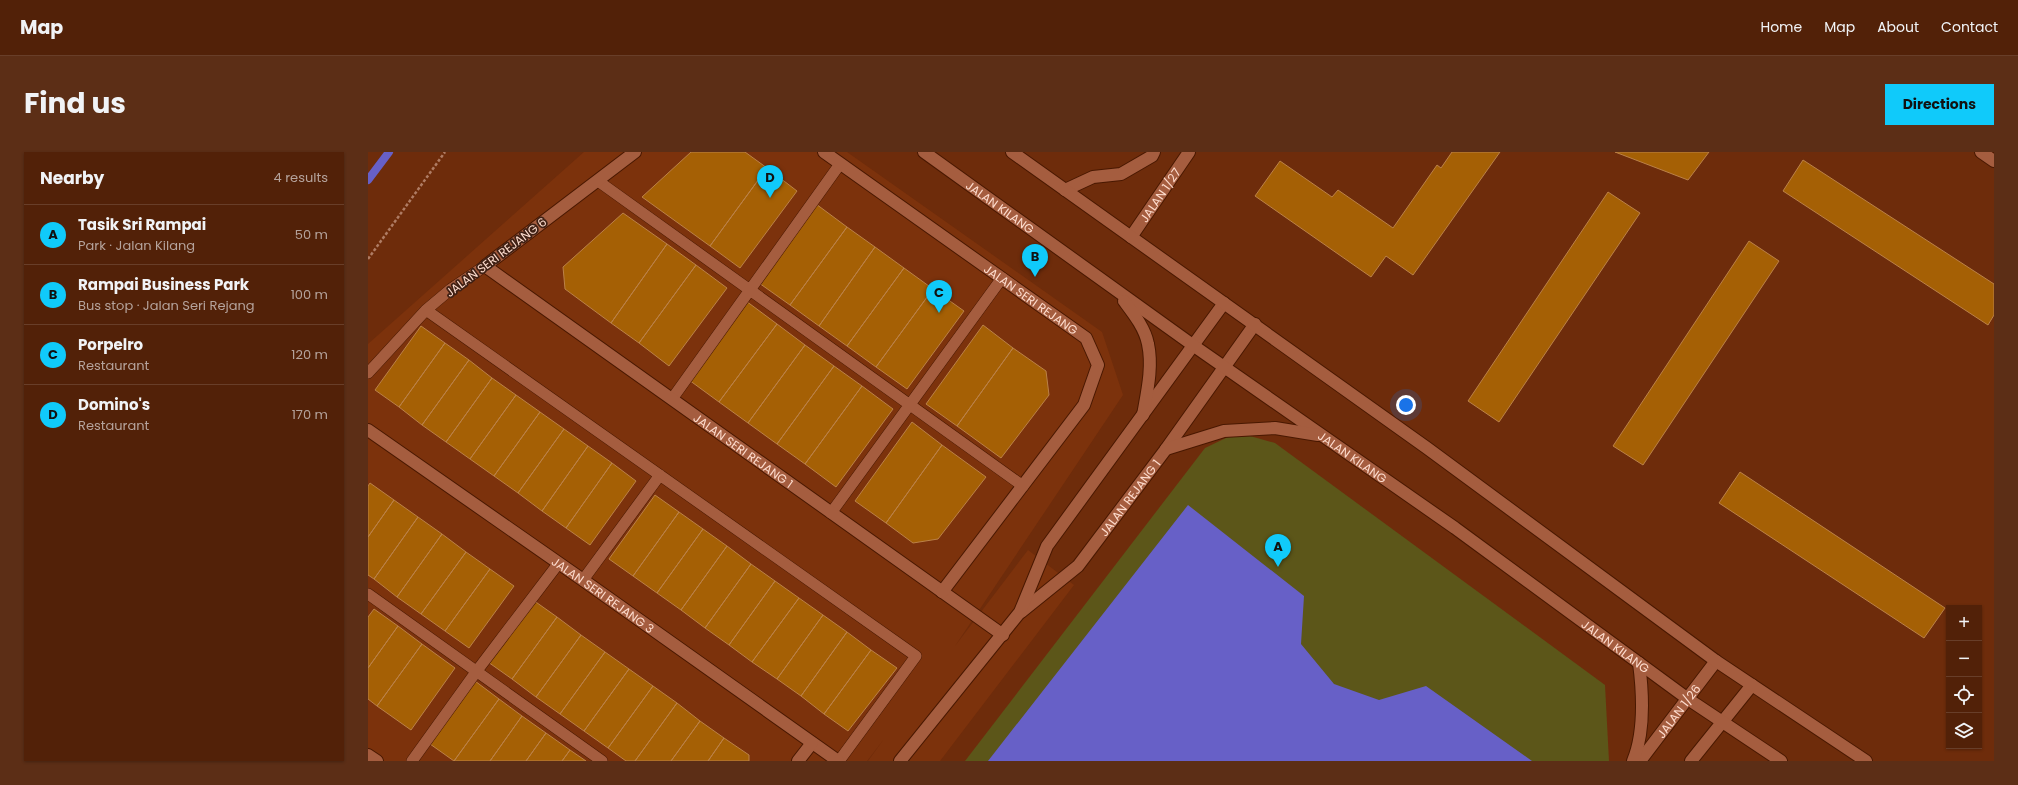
<!DOCTYPE html>
<html lang="en">
<head>
<meta charset="utf-8">
<style>
  body { margin:0; font-family:Poppins,sans-serif; background:#5c2e16; color:#f1f3f6 }
  .controls { position:absolute; right:12px; bottom:12px; display:grid; overflow:hidden; border-radius:0px; box-shadow:0 1px 3px #0004 }
  .controls button { width:36px; height:36px; display:grid; place-items:center; padding:0; border:0; border-bottom:1px solid #683e29; background:#522108; color:#f1f3f6; font:20px sans-serif }
  .you { position:absolute; left:1038px; top:253px; width:14px; height:14px; margin:-10px; border:3px solid #fff; border-radius:50%; background:#1a73e8; box-shadow:0 0 0 6px #1a73e833 }
  .badge { display:grid; place-items:center; width:26px; height:26px; border-radius:50%; background:#10cafa; color:#111; font-size:13px; font-weight:700 }
  .pin { position:absolute; translate:-50% -33px; filter:drop-shadow(0 1px 2px #0008) }
  .pin::after { content:''; position:absolute; top:21px; width:14px; height:12px; background:inherit; clip-path:polygon(0 0,100% 0,50% 100%) }
  .list { margin:0; padding:0; list-style:none }
  h2 { display:flex; justify-content:space-between; align-items:center; height:52px; margin:0; padding:0 16px; font-size:17px }
  h2 small { font-size:13px; font-weight:400; color:#b5a39c }
  .list li { display:grid; grid-template-columns:26px 1fr auto; gap:12px; align-items:center; box-sizing:border-box; height:60px; padding:0 16px; border-top:1px solid #683e29 }
  .list b { display:block; font-size:15px; white-space:nowrap }
  .list p { margin:0; font-size:13px; white-space:nowrap; color:#b5a39c }
  .list em { font-size:13px; font-style:normal; color:#b5a39c }
  .icon { flex:none; width:22px; height:22px; fill:none; stroke:currentColor; stroke-width:2; stroke-linecap:round; stroke-linejoin:round }
  .map { position:relative; flex:none; width:1626px; height:609px; overflow:hidden; border-radius:0px }
  header { display:flex; align-items:center; gap:24px; box-sizing:border-box; height:56px; padding:0 20px; background:#522108; border-bottom:1px solid #683e29 }
  header strong { font-size:19px }
  nav { display:flex; gap:22px; margin-inline-start:auto; font-size:14px }
  .intro { display:flex; align-items:center; justify-content:space-between; box-sizing:border-box; height:96px; padding:0 24px }
  h1 { margin:0; font-size:28px }
  .button { padding:10px 18px; border-radius:0px; background:#10cafa; color:#111; font-size:14px; font-weight:700 }
  main { display:flex; gap:24px; padding:0 24px }
  aside { flex:1; background:#522108; border-radius:0px; box-shadow:0 1px 3px #0004 }
  .map>svg:first-child { display:block }
  .built { fill:#7c320c }
  .green { fill:#5c5619 }
  .water { fill:#6760c7 }
  .lines { fill:none; stroke-linecap:round; stroke-linejoin:round }
  .stream { stroke:#6760c7; stroke-width:8 }
  .building { fill:#a56005; stroke:#bb8148 }
  .service-casing { stroke:#491800; stroke-width:12 }
  .minor-casing { stroke:#491800; stroke-width:14 }
  .tertiary-casing { stroke:#491800; stroke-width:14 }
  .secondary-casing { stroke:#491800; stroke-width:14 }
  .path { stroke:#af7c64; stroke-width:2.5; stroke-dasharray:3 2; stroke-linecap:butt }
  .service { stroke:#a55d3f; stroke-width:11 }
  .minor { stroke:#a55d3f; stroke-width:12 }
  .tertiary { stroke:#a55d3f; stroke-width:12 }
  .secondary { stroke:#a55d3f; stroke-width:12 }
  .labels { text-anchor:middle; dominant-baseline:central; stroke-width:3.5; stroke-linejoin:round; paint-order:stroke }
  .street-label { font-size:12px; fill:#feddcf; stroke:#3f2014 }
</style>
</head>
<body>
<header>
<strong>Map</strong>
<nav><a>Home</a><a>Map</a><a>About</a><a>Contact</a></nav>
</header>
<div class="intro"><h1>Find us</h1><a class="button">Directions</a></div>
<main>
<aside>
<h2>Nearby<small>4 results</small></h2>
<ul class="list">
<li><span class="badge">A</span><div><b>Tasik Sri Rampai</b><p>Park · Jalan Kilang</p></div><em>50 m</em></li>
<li><span class="badge">B</span><div><b>Rampai Business Park</b><p>Bus stop · Jalan Seri Rejang</p></div><em>100 m</em></li>
<li><span class="badge">C</span><div><b>Porpelro</b><p>Restaurant</p></div><em>120 m</em></li>
<li><span class="badge">D</span><div><b>Domino's</b><p>Restaurant</p></div><em>170 m</em></li>
</ul>
</aside>
<div class="map">
<svg width="1626" height="609" viewBox="0 0 1626 609">
  <rect width="100%" height="100%" fill="#6e2c0b"/>
  <!-- built -->
  <path class="built" d="M 216,0 L 479,0 L 734,180 L 755,243 L 587,494 L 660,398 L 706,433 L 572,609 L 500,609 L 516,587 L 499,609 L 0,609 L 0,192 Z"/>
  <!-- green -->
  <path class="green" d="M 882,284 L 907,291 L 1237,533 L 1241,609 L 597,609 L 837,296 L 860,285 Z"/>
  <!-- water -->
  <path class="water" d="M 820,353 L 936,444 L 933,492 L 966,532 L 1011,548 L 1058,534 L 1164,609 L 620,609 Z"/>
  <g class="lines">
    <!-- stream -->
    <path class="stream" d="M 0,28 L 21,0"/>
  </g>
  <!-- building -->
  <path class="building" d="M 323,0 L 377,0 L 399,16 L 342,94 L 274,45 Z
    M 1084,0 L 1132,0 L 1045,123 L 1018,104 L 1003,125 L 887,44 L 912,9 L 964,45 L 970,38 L 1025,76 L 1069,13 L 1073,16 Z
    M 1247,0 L 1341,0 L 1320,28 Z
    M 1435,8 L 1626,132 L 1626,163 L 1620,173 L 1415,39 Z
    M 399,16 L 429,39 L 372,116 L 342,94 Z
    M 1240,40 L 1272,61 L 1131,270 L 1100,249 Z
    M 448,52 L 479,75 L 422,153 L 391,131 Z
    M 255,61 L 299,92 L 243,171 L 197,137 L 195,115 Z
    M 479,75 L 507,95 L 451,174 L 422,153 Z
    M 1381,89 L 1411,109 L 1275,313 L 1245,294 Z
    M 299,92 L 328,113 L 271,191 L 243,171 Z
    M 507,95 L 536,116 L 479,194 L 451,174 Z
    M 328,113 L 359,136 L 301,214 L 271,191 Z
    M 536,116 L 565,137 L 508,215 L 479,194 Z
    M 565,137 L 596,159 L 539,237 L 508,215 Z
    M 378,149 L 409,172 L 351,250 L 321,228 Z
    M 409,172 L 437,193 L 380,271 L 351,250 Z
    M 615,173 L 645,196 L 589,274 L 558,252 Z
    M 53,174 L 77,191 L 31,255 L 7,238 Z
    M 77,191 L 101,208 L 54,273 L 31,255 Z
    M 437,193 L 466,214 L 409,292 L 380,271 Z
    M 645,196 L 678,219 L 681,243 L 633,306 L 589,274 Z
    M 101,208 L 124,226 L 78,290 L 54,273 Z
    M 466,214 L 494,234 L 437,312 L 409,292 Z
    M 124,226 L 148,243 L 102,307 L 78,290 Z
    M 494,234 L 525,257 L 468,335 L 437,312 Z
    M 148,243 L 172,260 L 126,324 L 102,307 Z
    M 172,260 L 196,277 L 150,341 L 126,324 Z
    M 544,270 L 574,293 L 518,371 L 487,349 Z
    M 196,277 L 220,294 L 174,359 L 150,341 Z
    M 574,293 L 618,325 L 570,387 L 545,391 L 518,371 Z
    M 220,294 L 244,311 L 198,376 L 174,359 Z
    M 244,311 L 268,329 L 222,393 L 198,376 Z
    M 1372,320 L 1577,456 L 1556,486 L 1351,351 Z
    M 2,331 L 26,348 L 0,385 L 0,334 Z
    M 287,343 L 311,360 L 265,424 L 241,407 Z
    M 26,348 L 50,365 L 6,427 L 0,423 L 0,385 Z
    M 311,360 L 335,377 L 289,441 L 265,424 Z
    M 50,365 L 74,382 L 29,445 L 6,427 Z
    M 335,377 L 359,394 L 313,458 L 289,441 Z
    M 74,382 L 98,400 L 53,462 L 29,445 Z
    M 359,394 L 383,412 L 337,476 L 313,458 Z
    M 98,400 L 122,417 L 77,479 L 53,462 Z
    M 383,412 L 407,429 L 361,493 L 337,476 Z
    M 122,417 L 146,434 L 101,496 L 77,479 Z
    M 407,429 L 431,446 L 384,510 L 361,493 Z
    M 431,446 L 455,463 L 409,527 L 384,510 Z
    M 165,448 L 189,465 L 144,527 L 120,510 Z
    M 6,457 L 30,474 L 0,516 L 0,465 Z
    M 455,463 L 479,480 L 433,544 L 409,527 Z
    M 189,465 L 213,483 L 168,545 L 144,527 Z
    M 30,474 L 54,492 L 9,554 L 0,547 L 0,516 Z
    M 479,480 L 503,498 L 456,562 L 433,544 Z
    M 213,483 L 237,500 L 192,562 L 168,545 Z
    M 54,492 L 87,516 L 43,578 L 9,554 Z
    M 503,498 L 529,516 L 480,579 L 456,562 Z
    M 237,500 L 261,517 L 216,579 L 192,562 Z
    M 261,517 L 285,534 L 240,596 L 216,579 Z
    M 107,529 L 131,547 L 86,609 L 62,592 Z
    M 285,534 L 309,551 L 267,609 L 258,609 L 240,596 Z
    M 131,547 L 154,564 L 122,609 L 86,609 Z
    M 309,551 L 332,569 L 303,609 L 267,609 Z
    M 154,564 L 178,581 L 158,609 L 122,609 Z
    M 332,569 L 356,586 L 340,609 L 303,609 Z
    M 178,581 L 202,598 L 194,609 L 158,609 Z
    M 356,586 L 381,603 L 381,609 L 340,609 Z
    M 202,598 L 218,609 L 194,609 Z"/>
  <g class="lines">
    <!-- service casing -->
    <g class="service-casing">
      <path id="service" d="M 230,29 L 655,334
        M 58,158 L 548,504 L 471,609
        M 0,221 L 58,158 L 83,137 L 117,114
        M 304,247 L 472,12
        M 463,361 L 634,126
        M 215,428 L 292,323
        M 0,442 L 234,609
        M 44,609 L 108,520 L 190,412"/>
    </g>
    <!-- minor casing -->
    <g class="minor-casing">
      <g id="minor">
        <path id="s1" d="M 267,0 L 117,114 L 635,483"/>
        <path id="s2" d="M 456,0 L 718,186 L 730,213 L 716,253 L 574,440"/>
        <path d="M 1613,0 L 1626,9"/>
        <path d="M 697,38 L 725,25 L 753,22 L 784,4 L 786,0"/>
        <path id="s3" d="M 763,85 L 821,0"/>
        <path id="s4" d="M 0,278 L 215,428 L 470,609"/>
        <path d="M 0,603 L 9,609"/>
        <path d="M 430,609 L 444,591"/>
        <path id="s5" d="M 1272,609 L 1348,509"/>
        <path d="M 1323,609 L 1384,533"/>
      </g>
    </g>
    <!-- tertiary casing -->
    <g class="tertiary-casing">
      <g id="tertiary">
        <path id="s6" d="M 653,460 L 710,414 L 798,297 L 887,172"/>
        <path d="M 532,609 L 652,460 L 679,394 L 856,151"/>
      </g>
    </g>
    <!-- secondary casing -->
    <g class="secondary-casing">
      <g id="secondary">
        <path id="s7" d="M 556,0 L 826,194 L 1087,376 L 1320,547 L 1413,609"/>
        <path d="M 644,0 L 1059,296 L 1348,509 L 1498,609"/>
        <path d="M 756,149 C 765,161 777,176 780,192 C 785,215 779,240 775,263"/>
        <path d="M 798,297 L 856,279 L 907,276 L 950,283"/>
        <path d="M 1265,609 C 1277,580 1275,542 1271,511"/>
      </g>
    </g>
    <!-- path -->
    <path class="path" d="M 0,107 L 77,0"/>
    <!-- service -->
    <use href="#service" class="service"/>
    <!-- minor -->
    <use href="#minor" class="minor"/>
    <!-- tertiary -->
    <use href="#tertiary" class="tertiary"/>
    <!-- secondary -->
    <use href="#secondary" class="secondary"/>
  </g>
  <g class="labels">
    <!-- street labels -->
    <g class="street-label">
      <text stroke="none"><textPath href="#s3" startOffset="51">JALAN 1/27</textPath></text>
      <text stroke="none"><textPath href="#s7" startOffset="94">JALAN KILANG</textPath></text>
      <text transform="translate(128 105) rotate(-37)">JALAN SERI REJANG 6</text>
      <text stroke="none"><textPath href="#s2" startOffset="254">JALAN SERI REJANG</textPath></text>
      <text stroke="none"><textPath href="#s1" startOffset="506">JALAN SERI REJANG 1</textPath></text>
      <text stroke="none"><textPath href="#s7" startOffset="526">JALAN KILANG</textPath></text>
      <text stroke="none"><textPath href="#s6" startOffset="159">JALAN REJANG 1</textPath></text>
      <text stroke="none"><textPath href="#s4" startOffset="287">JALAN SERI REJANG 3</textPath></text>
      <text stroke="none"><textPath href="#s7" startOffset="850">JALAN KILANG</textPath></text>
      <text stroke="none"><textPath href="#s5" startOffset="63">JALAN 1/26</textPath></text>
    </g>
  </g>
</svg>
<div class="controls">
<button>+</button>
<button>−</button>
<button><svg class="icon" aria-label="locate" viewBox="0 0 24 24"><circle cx="12" cy="12" r="6"/><path d="M12 2v4M12 18v4M2 12h4M18 12h4"/></svg></button>
<button><svg class="icon" aria-label="layers" viewBox="0 0 24 24"><path d="M12 4l9 5-9 5-9-5zM3 14l9 5 9-5"/></svg></button>
</div>
<div class="you"></div>
<div class="pin badge" style="left:910px;top:415px">A</div>
<div class="pin badge" style="left:667px;top:125px">B</div>
<div class="pin badge" style="left:571px;top:161px">C</div>
<div class="pin badge" style="left:402px;top:46px">D</div>
</div>
</main>
</body>
</html>
